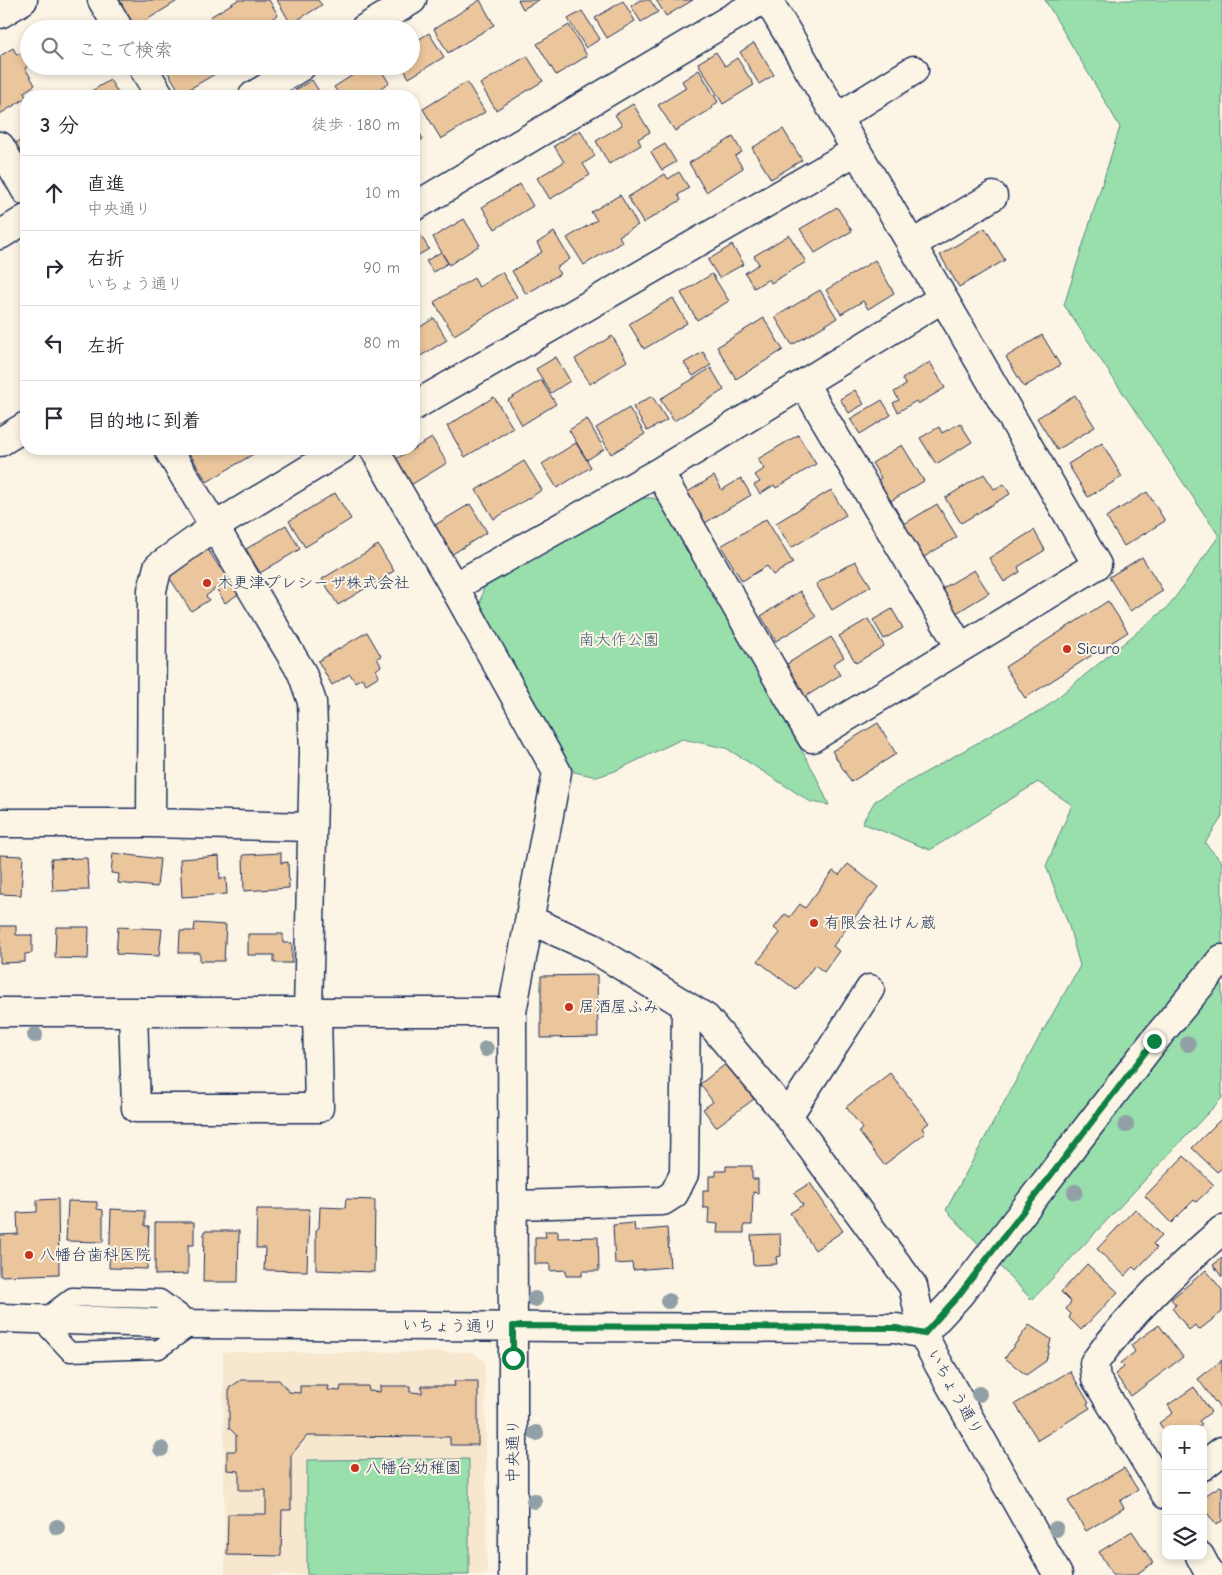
<!DOCTYPE html>
<html lang="ja">
<head>
<meta charset="utf-8">
<style>
  body { margin:0; font-family:"Comic Neue","Klee One",sans-serif; background:#f2f2f3; color:#2b2b33 }
  .controls { position:absolute; right:15px; bottom:15px; display:grid; overflow:hidden; border-radius:10px; box-shadow:0 2px 8px #0003 }
  .controls button { width:45px; height:45px; display:grid; place-items:center; padding:0; border:0; border-bottom:1px solid #e1e1e2; background:#fff; color:#2b2b33; font:25px sans-serif }
  .stop { position:absolute; width:15px; height:15px; margin:-11px; border:4px solid #0b8043; border-radius:50%; background:#fff }
  .stop.end { background:#0b8043; border-color:#fff; box-shadow:0 1px 5px #0008 }
  .list { margin:0; padding:0; list-style:none }
  h2 { display:flex; justify-content:space-between; align-items:center; height:65px; margin:0; padding:0 20px; font-size:21px }
  h2 small { font-size:16px; font-weight:400; color:#7c7c81 }
  .list li { display:grid; grid-template-columns:32px 1fr auto; gap:15px; align-items:center; box-sizing:border-box; height:75px; padding:0 20px; border-top:1px solid #e1e1e2 }
  .list b { display:block; font-size:19px; white-space:nowrap }
  .list p { margin:0; font-size:16px; white-space:nowrap; color:#7c7c81 }
  .list em { font-size:16px; font-style:normal; color:#7c7c81 }
  .icon { flex:none; width:28px; height:28px; fill:none; stroke:currentColor; stroke-width:2; stroke-linecap:round; stroke-linejoin:round }
  .map { position:relative; flex:none; width:1222px; height:1575px; overflow:hidden }
  .search { position:absolute; background:#fff; box-shadow:0 2px 8px #0003; left:20px; top:20px; width:400px; height:55px; display:flex; align-items:center; gap:12px; box-sizing:border-box; padding:0 18px; border-radius:28px; color:#7c7c81; font-size:19px }
  .panel { position:absolute; background:#fff; box-shadow:0 2px 8px #0003; left:20px; top:90px; width:400px; height:365px; border-radius:20px }
  .map>svg:first-child { display:block }
  .built { fill:#f7e7cf }
  .green { fill:#99dfac; stroke:#5a8785 }
  .building { fill:#ebc59c; stroke:#1b2f5e }
  .lines { fill:none; stroke-linecap:round; stroke-linejoin:round }
  .lane-casing { stroke:#1b2f5e; stroke-width:21 }
  .street-casing { stroke:#1b2f5e; stroke-width:31 }
  .secondary-casing { stroke:#1b2f5e; stroke-width:31 }
  .lane { stroke:#fcf5e5; stroke-width:18 }
  .street { stroke:#fcf5e5; stroke-width:28 }
  .secondary { stroke:#fcf5e5; stroke-width:28 }
  .tree { fill:#91a0a6 }
  .route { stroke:#0b8043; stroke-width:6 }
  .poi-dot { fill:#c8321e; stroke:#fcf5e5; stroke-width:2 }
  .labels { text-anchor:middle; dominant-baseline:central; stroke-width:4; stroke-linejoin:round; paint-order:stroke }
  .poi-label { font-size:16px; fill:#1b2f5e; stroke:#fcf5e5; text-anchor:start }
  .park-label { font-size:16px; fill:#3a5b72; stroke:#fcf5e5 }
  .street-label { font-size:16px; fill:#1b2f5e; stroke:#fcf5e5 }
</style>
</head>
<body>
<div class="map">
<svg width="1222" height="1575" viewBox="0 0 1222 1575">
  <rect width="100%" height="100%" fill="#fcf5e5"/>
  <filter id="ink" filterUnits="userSpaceOnUse"><feTurbulence type="fractalNoise" baseFrequency=".02" numOctaves="2"/><feDisplacementMap in="SourceGraphic" scale="10" xChannelSelector="R" yChannelSelector="G"/><feConvolveMatrix kernelMatrix="1 2 1 2 8 2 1 2 1" color-interpolation-filters="sRGB"/></filter>
  <g filter="url(#ink)">
    <!-- built -->
    <path class="built" d="M 223,1352 L 472,1352 L 485,1362 L 487,1575 L 225,1575 Z"/>
    <!-- green -->
    <path class="green" d="M 1045,0 L 1222,0 L 1222,817 L 1205,843 L 1222,862 L 1222,1098 L 1032,1300 L 946,1210 L 1040,1036 L 1080,966 L 1068,923 L 1046,866 L 1072,805 L 1038,782 L 930,850 L 862,823 L 875,801 L 1007,726 L 1041,711 L 1169,606 L 1219,536 L 1064,305 L 1120,127 Z
      M 637,498 L 653,498 L 660,501 L 814,772 L 829,805 L 811,802 L 726,748 L 682,739 L 615,771 L 597,777 L 574,772 L 480,606 L 484,585 Z
      M 469,1459 L 469,1575 L 307,1575 L 307,1460 Z"/>
    <!-- building -->
    <path class="building" d="M 119,0 L 179,0 L 135,27 Z
      M 238,0 L 269,0 L 278,15 L 260,26 L 261,29 L 217,29 L 210,17 Z
      M 277,0 L 318,0 L 322,5 L 291,24 Z
      M 480,0 L 494,25 L 448,53 L 434,29 Z
      M 518,0 L 539,0 L 523,9 Z
      M 640,0 L 650,0 L 658,12 L 641,22 L 631,6 Z
      M 656,0 L 693,0 L 666,16 Z
      M 623,1 L 635,21 L 607,38 L 595,18 Z
      M 582,11 L 600,39 L 586,48 L 568,19 Z
      M 569,25 L 587,56 L 556,75 L 537,44 Z
      M 429,33 L 444,57 L 409,78 L 402,66 L 411,66 L 411,44 Z
      M 754,43 L 774,75 L 759,84 L 740,52 Z
      M 13,48 L 17,55 L 25,50 L 29,57 L 29,65 L 25,68 L 35,85 L 24,92 L 26,98 L 0,114 L 0,56 Z
      M 716,52 L 725,66 L 737,58 L 754,85 L 723,104 L 698,63 Z
      M 527,56 L 543,81 L 496,110 L 480,84 Z
      M 51,66 L 70,66 L 56,74 Z
      M 170,66 L 217,66 L 220,71 L 181,94 L 166,69 Z
      M 367,66 L 379,66 L 389,83 L 367,96 L 340,96 L 334,87 Z
      M 699,70 L 718,102 L 712,106 L 713,108 L 675,131 L 658,105 L 686,88 L 682,81 Z
      M 110,80 L 120,96 L 83,96 Z
      M 312,80 L 322,96 L 299,96 L 295,90 Z
      M 467,82 L 485,112 L 441,139 L 423,109 Z
      M 633,104 L 650,132 L 638,139 L 641,145 L 609,164 L 596,141 L 622,125 L 615,115 Z
      M 414,124 L 423,139 L 414,145 Z
      M 783,129 L 802,160 L 771,179 L 752,148 Z
      M 580,130 L 595,156 L 583,164 L 590,175 L 550,199 L 537,178 L 564,162 L 554,146 Z
      M 26,137 L 26,164 L 14,144 Z
      M 733,137 L 742,152 L 735,156 L 743,168 L 706,192 L 689,163 Z
      M 665,144 L 676,162 L 662,170 L 651,152 Z
      M 679,172 L 689,188 L 678,195 L 681,200 L 643,223 L 628,197 L 665,174 L 668,179 Z
      M 520,184 L 533,206 L 495,229 L 482,207 Z
      M 620,195 L 638,225 L 619,236 L 622,242 L 584,265 L 567,238 L 597,220 L 591,212 Z
      M 837,207 L 852,231 L 815,253 L 800,229 Z
      M 464,219 L 480,245 L 449,265 L 433,237 Z
      M 985,228 L 1005,260 L 959,287 L 940,255 Z
      M 418,231 L 429,249 L 415,257 L 414,254 L 414,234 Z
      M 554,232 L 570,259 L 556,268 L 560,274 L 526,294 L 512,271 L 542,252 L 537,243 Z
      M 789,235 L 806,262 L 771,283 L 769,279 L 754,288 L 745,273 L 759,264 L 754,256 Z
      M 732,245 L 744,264 L 719,278 L 708,260 Z
      M 441,252 L 448,263 L 433,272 L 426,261 Z
      M 875,260 L 894,293 L 868,309 L 863,301 L 841,314 L 826,290 Z
      M 502,272 L 517,297 L 454,335 L 434,302 L 474,278 L 479,287 Z
      M 712,274 L 729,301 L 697,320 L 681,293 Z
      M 820,290 L 837,318 L 792,345 L 775,317 Z
      M 673,298 L 687,323 L 644,349 L 629,324 Z
      M 434,318 L 447,340 L 414,360 L 414,331 Z
      M 764,318 L 783,350 L 736,379 L 717,347 Z
      M 1042,335 L 1060,365 L 1024,387 L 1006,357 Z
      M 612,336 L 627,361 L 590,384 L 575,359 Z
      M 703,352 L 711,365 L 693,376 L 684,363 Z
      M 556,357 L 570,381 L 551,393 L 536,369 Z
      M 930,362 L 945,388 L 918,404 L 916,401 L 898,412 L 893,403 L 899,400 L 894,392 L 906,385 L 902,379 Z
      M 711,368 L 724,390 L 674,421 L 660,399 Z
      M 541,380 L 556,404 L 522,425 L 508,400 Z
      M 855,390 L 864,404 L 849,413 L 840,399 Z
      M 1075,395 L 1095,427 L 1057,450 L 1037,418 Z
      M 652,396 L 667,420 L 647,431 L 633,407 Z
      M 494,397 L 513,428 L 465,457 L 447,426 Z
      M 882,400 L 891,415 L 860,434 L 850,419 Z
      M 629,408 L 645,434 L 611,454 L 596,428 Z
      M 587,419 L 604,449 L 587,460 L 569,430 Z
      M 960,423 L 972,442 L 936,464 L 920,438 L 939,427 L 942,433 Z
      M 798,435 L 816,464 L 776,488 L 774,485 L 760,494 L 754,485 L 760,482 L 755,475 L 764,469 L 758,459 Z
      M 432,438 L 447,463 L 409,486 L 394,460 Z
      M 576,443 L 591,467 L 557,488 L 542,464 Z
      M 1102,443 L 1122,477 L 1088,497 L 1068,464 Z
      M 902,445 L 924,481 L 889,502 L 876,481 L 881,478 L 872,463 Z
      M 191,449 L 252,449 L 255,453 L 207,482 L 188,451 Z
      M 524,461 L 542,490 L 494,519 L 476,490 Z
      M 984,474 L 994,489 L 1004,484 L 1010,494 L 961,523 L 945,498 Z
      M 714,476 L 722,490 L 741,478 L 751,495 L 705,523 L 686,493 Z
      M 831,490 L 846,515 L 791,548 L 776,523 Z
      M 1147,492 L 1165,521 L 1124,546 L 1106,517 Z
      M 335,493 L 351,519 L 305,547 L 289,521 Z
      M 470,504 L 487,532 L 448,557 L 430,528 Z
      M 937,504 L 957,537 L 919,560 L 899,527 Z
      M 766,519 L 793,563 L 773,575 L 767,566 L 742,581 L 721,546 Z
      M 286,525 L 300,549 L 260,573 L 246,549 Z
      M 1034,530 L 1045,550 L 1018,567 L 1020,572 L 1004,582 L 989,558 Z
      M 378,545 L 394,571 L 338,605 L 322,579 Z
      M 207,548 L 220,568 L 229,562 L 246,589 L 225,603 L 216,588 L 206,596 L 209,600 L 191,611 L 169,577 L 179,570 L 177,567 Z
      M 1142,557 L 1163,591 L 1130,611 L 1109,577 Z
      M 855,561 L 871,586 L 832,610 L 816,584 Z
      M 974,570 L 989,593 L 953,615 L 938,591 Z
      M 800,591 L 816,617 L 776,641 L 761,616 Z
      M 1108,601 L 1128,632 L 1025,698 L 1005,667 Z
      M 892,609 L 903,628 L 884,639 L 873,620 Z
      M 868,619 L 884,646 L 856,663 L 839,636 Z
      M 367,632 L 381,656 L 377,658 L 381,666 L 376,670 L 379,676 L 366,684 L 362,678 L 355,682 L 350,674 L 332,685 L 318,661 Z
      M 831,637 L 844,657 L 833,664 L 840,675 L 805,697 L 785,665 Z
      M 878,723 L 896,754 L 851,782 L 832,751 Z
      M 113,853 L 160,859 L 157,887 L 118,883 L 119,874 L 111,873 Z
      M 281,853 L 281,863 L 288,862 L 289,888 L 244,891 L 243,855 Z
      M 0,855 L 23,856 L 21,895 L 0,894 Z
      M 219,856 L 220,879 L 226,878 L 227,894 L 182,897 L 180,859 Z
      M 87,858 L 89,890 L 53,891 L 51,859 Z
      M 848,864 L 878,887 L 833,946 L 839,951 L 824,972 L 815,965 L 796,990 L 758,961 L 780,933 L 774,928 L 785,914 L 790,917 L 800,904 L 805,908 L 833,871 L 839,875 Z
      M 195,923 L 226,925 L 224,961 L 200,961 L 200,953 L 179,953 L 180,931 L 194,931 Z
      M 0,926 L 16,926 L 16,935 L 32,935 L 32,953 L 25,954 L 25,962 L 0,963 Z
      M 56,927 L 89,927 L 88,959 L 55,958 Z
      M 118,927 L 162,929 L 159,956 L 116,954 Z
      M 248,934 L 283,934 L 283,943 L 292,943 L 292,963 L 274,963 L 274,955 L 248,955 Z
      M 597,975 L 598,1037 L 541,1038 L 541,976 Z
      M 727,1063 L 754,1099 L 716,1127 L 703,1109 L 713,1102 L 700,1084 Z
      M 890,1073 L 929,1123 L 922,1128 L 925,1133 L 884,1165 L 859,1132 L 862,1128 L 846,1107 Z
      M 1222,1118 L 1222,1168 L 1217,1172 L 1192,1148 Z
      M 1184,1156 L 1214,1185 L 1196,1202 L 1194,1200 L 1171,1223 L 1145,1196 Z
      M 726,1166 L 752,1166 L 752,1179 L 758,1179 L 758,1193 L 753,1192 L 752,1225 L 744,1225 L 744,1233 L 717,1233 L 718,1224 L 708,1223 L 709,1208 L 703,1208 L 703,1190 L 709,1190 L 709,1176 L 716,1176 L 716,1171 L 726,1171 Z
      M 810,1183 L 843,1231 L 815,1250 L 790,1213 L 803,1205 L 794,1193 Z
      M 58,1199 L 59,1274 L 0,1276 L 0,1235 L 18,1234 L 17,1213 L 37,1212 L 37,1200 Z
      M 346,1199 L 375,1200 L 374,1272 L 316,1270 L 316,1230 L 319,1228 L 320,1207 L 345,1208 Z
      M 68,1201 L 97,1202 L 97,1209 L 103,1210 L 103,1242 L 66,1241 Z
      M 111,1209 L 145,1211 L 145,1226 L 149,1226 L 147,1269 L 109,1268 Z
      M 257,1209 L 309,1209 L 307,1271 L 264,1270 L 265,1248 L 256,1248 Z
      M 1135,1209 L 1162,1235 L 1153,1244 L 1157,1248 L 1136,1270 L 1133,1267 L 1125,1276 L 1097,1249 Z
      M 155,1222 L 194,1222 L 194,1245 L 188,1245 L 188,1274 L 155,1275 Z
      M 634,1223 L 635,1231 L 667,1228 L 670,1267 L 633,1270 L 632,1263 L 615,1264 L 613,1225 Z
      M 204,1231 L 239,1231 L 238,1282 L 203,1282 Z
      M 545,1231 L 558,1231 L 558,1238 L 598,1237 L 599,1271 L 582,1271 L 582,1276 L 566,1276 L 566,1270 L 550,1271 L 550,1264 L 535,1264 L 535,1237 L 546,1237 Z
      M 780,1234 L 781,1256 L 776,1257 L 777,1264 L 753,1265 L 751,1235 Z
      M 1222,1258 L 1222,1277 L 1213,1265 Z
      M 1087,1264 L 1118,1292 L 1081,1330 L 1069,1318 L 1071,1314 L 1066,1309 L 1071,1302 L 1061,1292 Z
      M 1206,1270 L 1222,1290 L 1222,1312 L 1199,1330 L 1195,1325 L 1189,1330 L 1172,1308 L 1176,1305 L 1171,1299 Z
      M 1029,1325 L 1051,1339 L 1046,1361 L 1026,1375 L 1005,1358 Z
      M 1159,1325 L 1183,1357 L 1131,1396 L 1115,1374 L 1124,1367 L 1120,1363 L 1135,1352 L 1131,1345 Z
      M 1222,1360 L 1222,1409 L 1221,1410 L 1198,1379 Z
      M 1070,1371 L 1089,1403 L 1087,1404 L 1090,1408 L 1038,1440 L 1015,1404 Z
      M 241,1380 L 279,1380 L 289,1392 L 300,1393 L 300,1386 L 329,1386 L 328,1390 L 340,1391 L 341,1386 L 368,1386 L 369,1391 L 380,1392 L 380,1386 L 410,1386 L 410,1392 L 422,1393 L 422,1386 L 455,1386 L 454,1381 L 478,1381 L 478,1445 L 450,1445 L 450,1437 L 307,1436 L 291,1455 L 291,1510 L 282,1510 L 281,1556 L 227,1555 L 228,1514 L 266,1514 L 266,1490 L 239,1490 L 239,1471 L 227,1470 L 227,1451 L 236,1451 L 236,1435 L 229,1428 L 229,1388 Z
      M 1194,1387 L 1211,1412 L 1199,1421 L 1202,1424 L 1196,1429 L 1166,1429 L 1166,1433 L 1159,1423 L 1173,1413 L 1168,1405 Z
      M 1124,1468 L 1138,1490 L 1120,1501 L 1124,1508 L 1086,1531 L 1068,1501 Z
      M 1220,1486 L 1222,1487 L 1222,1521 L 1216,1525 L 1203,1507 L 1203,1497 Z
      M 1132,1531 L 1153,1563 L 1135,1575 L 1113,1575 L 1099,1552 Z"/>
    <g class="lines">
      <!-- lane casing -->
      <g class="lane-casing">
        <path id="lane" d="M 72,1297 L 160,1299 L 194,1324 L 159,1349 L 70,1352 L 41,1321 Z"/>
      </g>
      <!-- street casing -->
      <g class="street-casing">
        <path id="street" d="M 102,0 L 119,29
          M 0,14 L 23,0
          M 364,29 L 412,0
          M 142,66 L 160,96
          M 253,96 L 302,66
          M 837,118 L 914,70
          M 0,146 L 26,191
          M 414,207 L 762,0
          M 0,235 L 26,219
          M 911,245 L 993,196
          M 804,384 L 960,647
          M 414,406 L 856,151
          M 0,442 L 26,426
          M 168,449 L 302,673 L 312,702 L 314,752 L 308,1012
          M 374,449 L 454,587 L 557,772 L 512,1012 L 513,1326
          M 659,472 L 812,738 L 1097,565 L 943,298 L 768,0
          M 454,587 L 659,472 L 943,298
          M 0,823 L 151,823 L 312,827
          M 151,823 L 152,590 L 158,567 L 214,527 L 342,449
          M 530,920 L 593,948 L 706,1018 L 788,1116 L 913,1286 L 923,1334
          M 0,1012 L 512,1012
          M 133,1012 L 136,1108 L 319,1108 L 317,1012
          M 788,1116 L 870,989
          M 514,1205 L 663,1201 L 674,1194 L 684,1174 L 686,1006
          M 1203,1466 L 1222,1451
          M 1166,1495 L 1096,1379 L 1094,1363 C 1130,1313 1176,1270 1222,1230
          M 1200,1556 L 1210,1575"/>
      </g>
      <!-- secondary casing -->
      <g class="secondary-casing">
        <path id="secondary" d="M 0,1318 L 194,1324 L 557,1327 L 896,1328 L 923,1334
          M 513,1326 L 513,1575
          M 923,1334 L 959,1295 L 1154,1041 L 1222,959
          M 923,1334 L 938,1363 L 1058,1575"/>
      </g>
      <!-- lane -->
      <use href="#lane" class="lane"/>
      <!-- street -->
      <use href="#street" class="street"/>
      <!-- secondary -->
      <use href="#secondary" class="secondary"/>
    </g>
    <!-- trees -->
    <g class="tree">
      <circle cx="35" cy="1035" r="8"/>
      <circle cx="1188" cy="1044" r="8"/>
      <circle cx="486" cy="1049" r="8"/>
      <circle cx="1126" cy="1125" r="8"/>
      <circle cx="1075" cy="1192" r="8"/>
      <circle cx="535" cy="1299" r="8"/>
      <circle cx="668" cy="1301" r="8"/>
      <circle cx="979" cy="1394" r="8"/>
      <circle cx="536" cy="1433" r="8"/>
      <circle cx="161" cy="1449" r="8"/>
      <circle cx="534" cy="1501" r="8"/>
      <circle cx="57" cy="1527" r="8"/>
      <circle cx="1056" cy="1529" r="8"/>
    </g>
  </g>
  <g class="lines" filter="url(#ink)">
    <!-- route -->
    <path class="route" d="M 513,1358 L 513,1326 L 896,1328 L 924,1334 L 959,1295 L 1154,1041"/>
  </g>
  <!-- markers -->
  <g class="poi-dot">
    <circle cx="207" cy="583" r="5"/>
    <circle cx="1067" cy="649" r="5"/>
    <circle cx="814" cy="923" r="5"/>
    <circle cx="569" cy="1007" r="5"/>
    <circle cx="29" cy="1255" r="5"/>
    <circle cx="355" cy="1468" r="5"/>
  </g>
  <g class="labels">
    <!-- poi labels -->
    <g class="poi-label">
      <text x="217" y="583">木更津プレシーザ株式会社</text>
      <text x="1077" y="649">Sicuro</text>
      <text x="824" y="923">有限会社けん蔵</text>
      <text x="579" y="1007">居酒屋ふみ</text>
      <text x="39" y="1255">八幡台歯科医院</text>
      <text x="365" y="1468">八幡台幼稚園</text>
    </g>
    <!-- park labels -->
    <g class="park-label">
      <text x="619" y="640">南大作公園</text>
    </g>
    <!-- street labels -->
    <g class="street-label">
      <text transform="translate(450 1326) rotate(1)">いちょう通り</text>
      <text transform="translate(955 1392) rotate(61)">いちょう通り</text>
      <text transform="translate(513 1451) rotate(-90)">中央通り</text>
    </g>
  </g>
</svg>
<div class="controls">
<button>+</button>
<button>−</button>
<button><svg class="icon" aria-label="layers" viewBox="0 0 24 24"><path d="M12 4l9 5-9 5-9-5zM3 14l9 5 9-5"/></svg></button>
</div>
<div class="stop" style="left:513px;top:1358px"></div>
<div class="stop end" style="left:1154px;top:1041px"></div>
<div class="search"><svg class="icon" aria-label="search" viewBox="0 0 24 24"><circle cx="10" cy="10" r="6"/><path d="M15 15l6 6"/></svg>ここで検索</div>
<section class="panel">
<h2>3 分<small>徒歩 · 180 m</small></h2>
<ul class="list">
<li><svg class="icon" aria-label="ahead" viewBox="0 0 24 24"><path d="M12 20V5M6 11l6-6 6 6"/></svg><div><b>直進</b><p>中央通り</p></div><em>10 m</em></li>
<li><svg class="icon" aria-label="right" viewBox="0 0 24 24"><path d="M7 20v-9h11M14 6l5 5-5 5"/></svg><div><b>右折</b><p>いちょう通り</p></div><em>90 m</em></li>
<li><svg class="icon" aria-label="left" viewBox="0 0 24 24"><path d="M17 20v-9H6M10 6l-5 5 5 5"/></svg><div><b>左折</b></div><em>80 m</em></li>
<li><svg class="icon" aria-label="arrive" viewBox="0 0 24 24"><path d="M6 21V4h12l-3 4 3 4H6"/></svg><div><b>目的地に到着</b></div></li>
</ul>
</section>
</div>
</body>
</html>
